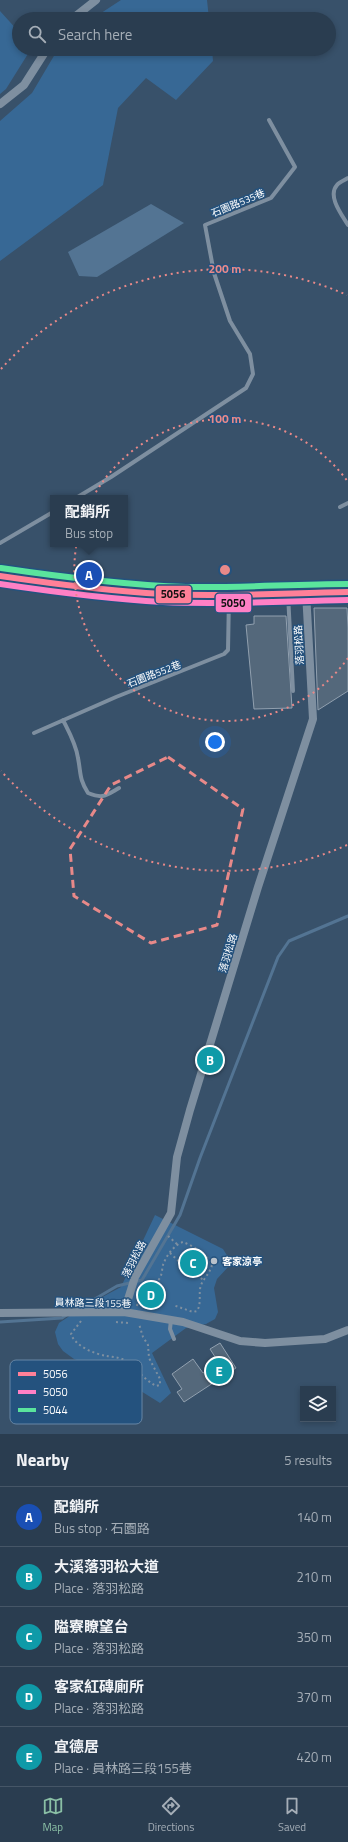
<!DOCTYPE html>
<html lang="en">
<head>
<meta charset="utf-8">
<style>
  body { margin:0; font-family:"Titillium Web","Noto Sans TC",sans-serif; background:#36485a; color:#f1f3f6 }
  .controls { position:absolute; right:12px; bottom:12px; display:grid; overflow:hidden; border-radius:0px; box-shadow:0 2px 6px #0003 }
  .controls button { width:36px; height:36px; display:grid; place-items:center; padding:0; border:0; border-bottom:1px solid #465667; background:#2a3d50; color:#f1f3f6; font:20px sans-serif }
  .you { position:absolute; left:215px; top:742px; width:14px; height:14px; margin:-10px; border:3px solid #fff; border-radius:50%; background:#1a73e8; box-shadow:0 0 0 6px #1a73e833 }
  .badge { display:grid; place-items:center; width:26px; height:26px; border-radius:50%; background:#8abfa5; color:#fff; font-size:13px; font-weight:700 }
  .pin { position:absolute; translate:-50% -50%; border:2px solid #fff; box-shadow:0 1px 4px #0006 }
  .popup { position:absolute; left:50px; top:495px; width:78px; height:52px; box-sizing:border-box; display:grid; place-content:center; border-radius:0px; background:#2a3d50; filter:drop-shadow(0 1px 3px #0005); font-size:13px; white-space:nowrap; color:#a5aeb7 }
  .popup b { font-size:15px; color:#f1f3f6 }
  .popup::after { content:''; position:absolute; left:50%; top:100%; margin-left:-8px; border:8px solid transparent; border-top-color:#2a3d50 }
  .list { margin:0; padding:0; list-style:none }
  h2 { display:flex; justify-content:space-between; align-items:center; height:52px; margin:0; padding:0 16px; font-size:17px }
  h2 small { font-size:13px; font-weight:400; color:#a5aeb7 }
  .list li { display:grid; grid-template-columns:26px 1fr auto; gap:12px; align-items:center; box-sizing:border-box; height:60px; padding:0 16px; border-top:1px solid #465667 }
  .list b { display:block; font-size:15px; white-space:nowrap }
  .list p { margin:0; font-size:13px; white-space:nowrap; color:#a5aeb7 }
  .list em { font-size:13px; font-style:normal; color:#a5aeb7 }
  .icon { flex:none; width:22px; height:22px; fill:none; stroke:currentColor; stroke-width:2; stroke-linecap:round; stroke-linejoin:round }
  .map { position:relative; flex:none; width:348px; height:1434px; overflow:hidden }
  .search { position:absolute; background:#2a3d50; box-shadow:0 2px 6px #0003; left:12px; right:12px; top:12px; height:44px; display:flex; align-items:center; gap:10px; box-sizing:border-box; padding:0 14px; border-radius:22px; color:#a5aeb7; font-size:15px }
  .sheet { height:352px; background:#2a3d50 }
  nav { display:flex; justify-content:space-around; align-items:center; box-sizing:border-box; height:56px; border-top:1px solid #465667; background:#2a3d50; font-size:11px; color:#a5aeb7 }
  nav a { display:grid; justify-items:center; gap:2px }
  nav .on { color:#8abfa5 }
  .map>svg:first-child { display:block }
  .green { fill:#376895 }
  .water { fill:#537493 }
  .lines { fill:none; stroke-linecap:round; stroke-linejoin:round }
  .stream { stroke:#537493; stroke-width:3 }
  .building { fill:#54687b; stroke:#91a0af }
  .path { stroke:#7e8fa0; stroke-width:2; stroke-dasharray:2 3; stroke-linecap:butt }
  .service { stroke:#7e8fa0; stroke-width:4 }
  .minor { stroke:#7e8fa0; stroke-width:8 }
  .primary { stroke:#7c8d9f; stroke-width:13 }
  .bus-1-casing { stroke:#24527e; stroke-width:9 }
  .bus-2-casing { stroke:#24527e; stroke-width:9 }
  .bus-3-casing { stroke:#24527e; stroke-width:9 }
  .bus-1 { stroke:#ff8098; stroke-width:6 }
  .bus-2 { stroke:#ff80c5; stroke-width:6 }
  .bus-3 { stroke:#5ae49d; stroke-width:6 }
  .marked { fill:none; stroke:#e88989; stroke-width:3; stroke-dasharray:8 5; stroke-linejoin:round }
  .ring { fill:none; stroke:#e88989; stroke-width:2; stroke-dasharray:2 4 }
  .poi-dot { fill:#b9c2cb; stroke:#24527e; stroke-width:1.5 }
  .labels { text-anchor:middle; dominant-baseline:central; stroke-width:3; stroke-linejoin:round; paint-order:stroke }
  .street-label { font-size:10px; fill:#fff; stroke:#24527e }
  .poi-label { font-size:10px; font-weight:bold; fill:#fff; stroke:#24527e; text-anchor:start }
  .key { fill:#24527e; stroke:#6686a5; stroke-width:1 }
  .key-label { font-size:11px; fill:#fff }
  .centre { fill:#e88989; stroke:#24527e; stroke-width:2 }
  .ring-label { font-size:12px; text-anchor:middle; font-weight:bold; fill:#e88989; stroke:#24527e; stroke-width:3; stroke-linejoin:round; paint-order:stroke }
  .line-badge { stroke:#24527e; stroke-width:1.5 }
  .pale-badge-label { font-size:11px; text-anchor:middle; font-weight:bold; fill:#111 }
</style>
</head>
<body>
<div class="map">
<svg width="348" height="1434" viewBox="0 0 348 1434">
  <rect width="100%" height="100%" fill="#38516a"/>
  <!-- green -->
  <path class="green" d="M 121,0 L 207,0 L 209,19 L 92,19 Z
    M 0,11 L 19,32 L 19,49 L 31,49 L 6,89 L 0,94 Z
    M 58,49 L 212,49 L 213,61 L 176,100 L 146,78 L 118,108 L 103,185 L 0,261 L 0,121 L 32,93 Z
    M 155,1215 L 223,1249 L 228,1257 L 229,1266 L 217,1279 L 214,1288 L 218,1312 L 215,1319 L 206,1324 L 186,1328 L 152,1353 L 171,1393 L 160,1403 L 112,1373 L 74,1359 L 63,1351 L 58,1344 L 55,1332 L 59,1323 L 80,1309 L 121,1287 Z"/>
  <!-- water -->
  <path class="water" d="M 151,204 L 184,223 L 97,277 L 79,276 L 68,252 Z"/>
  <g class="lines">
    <!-- stream -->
    <path class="stream" d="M 76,1310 L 117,1286 L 142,1280 L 180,1215 L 200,1158 L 278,957 L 289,941 L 348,916
      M 0,1322 L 62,1318 L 68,1314"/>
  </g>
  <!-- building -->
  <path class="building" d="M 314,608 L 347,608 L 348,628 L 348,691 L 318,710 Z
    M 254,616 L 286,616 L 292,708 L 254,709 L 246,625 L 254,624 Z
    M 189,1255 L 193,1255 L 200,1260 L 199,1266 L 193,1267 L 188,1264 L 186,1260 Z
    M 220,1343 L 236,1368 L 184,1402 L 177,1392 L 182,1389 L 172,1374 L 193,1359 L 203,1373 L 219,1363 L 210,1349 Z"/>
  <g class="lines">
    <!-- path -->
    <path class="path" d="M 168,1236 L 177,1244
      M 170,1253 L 191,1273 L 204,1280
      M 180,1262 L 186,1261
      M 143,1292 L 152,1306
      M 137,1306 C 140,1287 152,1290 160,1278 C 162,1274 162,1269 163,1265 C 166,1256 174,1245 183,1242 C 194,1246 207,1255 212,1265 C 210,1273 204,1278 201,1285 C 198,1293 202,1303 197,1311 L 193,1312 L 173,1305
      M 81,1321 L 71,1334 C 75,1346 94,1354 107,1356 C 112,1357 117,1357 122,1359 C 133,1364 143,1379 156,1386 L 160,1385 L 160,1379 L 149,1358 L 148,1345 L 143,1337 L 139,1324
      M 116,1322 L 128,1323"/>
    <!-- service -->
    <path class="service" d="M 348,178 C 345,180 340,182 337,185 C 327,196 342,215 348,225
      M 76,498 L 111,477 L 246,388 L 253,374 L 250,354 L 230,321 L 214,273 L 205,225 L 271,198 L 295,167 L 269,120
      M 340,507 L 348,503
      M 0,543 L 53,512
      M 288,594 L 293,691
      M 63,720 C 69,732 76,744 78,758 C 81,773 79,779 88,793 C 103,799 105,796 119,788
      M 34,733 L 116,697 L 224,654 L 228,650 L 229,597
      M 171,1320 L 170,1329 L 174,1339"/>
    <!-- minor -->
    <path class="minor" d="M 72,19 L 96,0
      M 0,104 L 24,85 L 47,49
      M 124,1312 L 135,1277 L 171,1213 L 177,1157 L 190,1110 L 258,887 L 313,719 L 306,592
      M 0,1313 L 124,1312 L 183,1322 L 240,1341 L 265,1343 L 325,1339 L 348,1330"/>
    <!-- primary -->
    <path class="primary" d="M 0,576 C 54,584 108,591 163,594 C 225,597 286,592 348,592"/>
    <!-- bus-1 casing -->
    <g class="bus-1-casing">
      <path id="bus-1" d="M 0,576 C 54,584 108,591 163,594 C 225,597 286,593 348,592"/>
    </g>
    <!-- bus-2 casing -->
    <g class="bus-2-casing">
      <path id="bus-2" d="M 0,584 C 54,592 108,599 163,602 C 225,605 286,601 348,600"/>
    </g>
    <!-- bus-3 casing -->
    <g class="bus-3-casing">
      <path id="bus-3" d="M 1,568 C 62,577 124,585 186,587 C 240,588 294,584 348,584"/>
    </g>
    <!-- bus-1 -->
    <use href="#bus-1" class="bus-1"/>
    <!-- bus-2 -->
    <use href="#bus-2" class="bus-2"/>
    <!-- bus-3 -->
    <use href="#bus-3" class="bus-3"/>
  </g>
  <!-- marked area -->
  <path class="marked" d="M 168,757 L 243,809 L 217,925 L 151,943 L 74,896 L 70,849 L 111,785 Z"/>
  <!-- distance rings -->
  <g class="ring">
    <path d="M348 658A151 151 0 1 1 348 482"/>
    <path d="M347 845A301 301 0 0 1 1 771M1 369A301 301 0 0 1 347 295"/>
  </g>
  <!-- markers -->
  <circle class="poi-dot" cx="214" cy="1261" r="4"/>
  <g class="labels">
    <!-- street labels -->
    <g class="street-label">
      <text transform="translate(238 203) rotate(-22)">石園路535巷</text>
      <text transform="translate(299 645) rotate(-93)">落羽松路</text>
      <text transform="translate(154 674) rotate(-21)">石園路552巷</text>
      <text transform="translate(228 953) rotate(-73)">落羽松路</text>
      <text transform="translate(134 1259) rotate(-63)">落羽松路</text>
      <text transform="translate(93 1303) rotate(1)">員林路三段155巷</text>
    </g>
    <!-- poi labels -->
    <g class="poi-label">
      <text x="222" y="1261">客家涼亭</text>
    </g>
  </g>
  <!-- legend -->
  <rect x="10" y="1360" width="132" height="64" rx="6" class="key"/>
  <rect x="18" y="1372" width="18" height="4" fill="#ff8098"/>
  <rect x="18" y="1390" width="18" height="4" fill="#ff80c5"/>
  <rect x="18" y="1408" width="18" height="4" fill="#5ae49d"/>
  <g class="key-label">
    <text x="43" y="1378">5056</text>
    <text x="43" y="1396">5050</text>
    <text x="43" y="1414">5044</text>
  </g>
  <circle cx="225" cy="570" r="6" class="centre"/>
  <g class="ring-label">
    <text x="225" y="273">200 m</text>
    <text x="225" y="423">100 m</text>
  </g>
  <g class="line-badge">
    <rect x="155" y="585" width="37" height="19" rx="4" fill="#ff8098"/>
    <rect x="215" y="593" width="37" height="20" rx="4" fill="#ff80c5"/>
  </g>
  <g class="pale-badge-label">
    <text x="173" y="598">5056</text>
    <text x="233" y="607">5050</text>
  </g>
</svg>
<div class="controls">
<button><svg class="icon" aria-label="layers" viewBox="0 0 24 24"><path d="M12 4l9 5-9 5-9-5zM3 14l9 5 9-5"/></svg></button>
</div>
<div class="you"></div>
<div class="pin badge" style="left:89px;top:575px;background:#1a4fb4">A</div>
<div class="popup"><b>配銷所</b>Bus stop</div>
<div class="pin badge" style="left:210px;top:1060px;background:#0f9aa8">B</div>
<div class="pin badge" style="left:193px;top:1263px;background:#0f9aa8">C</div>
<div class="pin badge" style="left:151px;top:1295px;background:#0f9aa8">D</div>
<div class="pin badge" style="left:219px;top:1371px;background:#0f9aa8">E</div>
<div class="search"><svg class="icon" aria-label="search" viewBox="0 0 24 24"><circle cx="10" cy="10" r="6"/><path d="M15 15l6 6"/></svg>Search here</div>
</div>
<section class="sheet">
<h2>Nearby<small>5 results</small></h2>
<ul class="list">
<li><span class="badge" style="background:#1a4fb4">A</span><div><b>配銷所</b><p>Bus stop · 石園路</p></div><em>140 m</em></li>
<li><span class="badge" style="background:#0f9aa8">B</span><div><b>大溪落羽松大道</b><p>Place · 落羽松路</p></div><em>210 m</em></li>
<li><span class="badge" style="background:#0f9aa8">C</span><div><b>隘寮瞭望台</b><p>Place · 落羽松路</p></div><em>350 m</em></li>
<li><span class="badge" style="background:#0f9aa8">D</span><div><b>客家紅磚廁所</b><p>Place · 落羽松路</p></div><em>370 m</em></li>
<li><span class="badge" style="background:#0f9aa8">E</span><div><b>宜德居</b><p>Place · 員林路三段155巷</p></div><em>420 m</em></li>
</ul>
</section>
<nav>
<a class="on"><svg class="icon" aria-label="map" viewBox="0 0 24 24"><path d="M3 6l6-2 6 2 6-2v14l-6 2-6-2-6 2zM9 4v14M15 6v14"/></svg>Map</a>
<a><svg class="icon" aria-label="directions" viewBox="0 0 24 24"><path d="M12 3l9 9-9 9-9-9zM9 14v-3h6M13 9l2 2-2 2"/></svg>Directions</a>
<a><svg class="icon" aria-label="saved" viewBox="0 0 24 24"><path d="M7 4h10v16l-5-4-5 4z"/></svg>Saved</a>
</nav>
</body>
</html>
